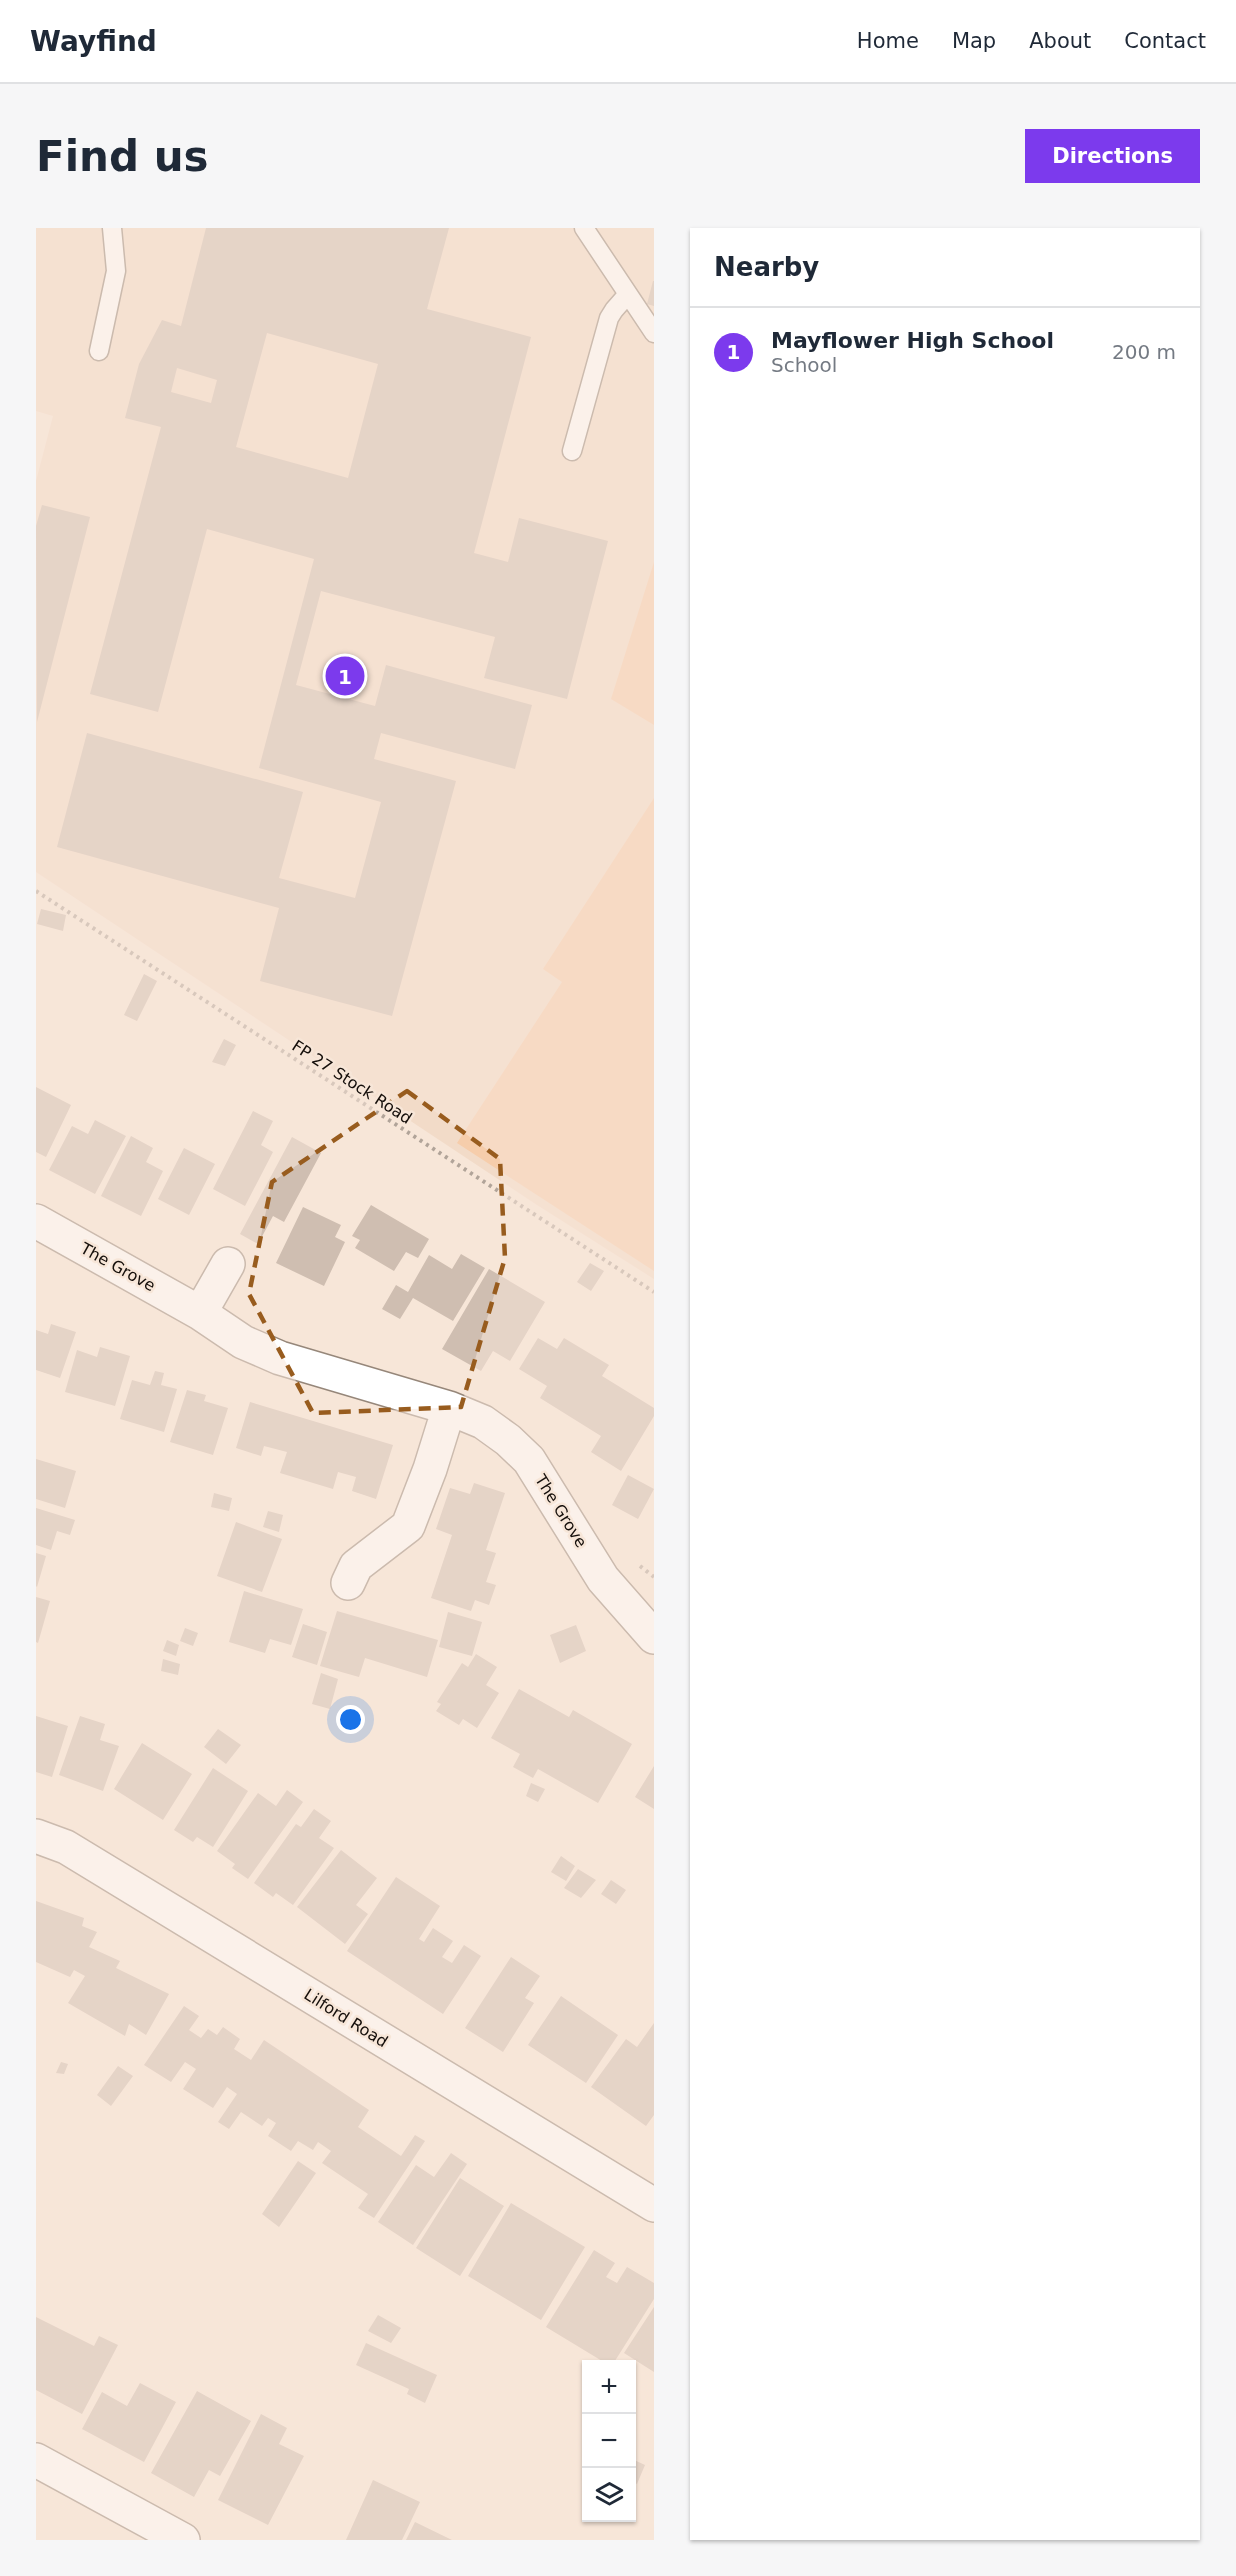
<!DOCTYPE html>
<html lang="en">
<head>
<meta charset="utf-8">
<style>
  body { margin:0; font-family:"DejaVu Sans",sans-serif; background:#f6f6f7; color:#1f2937 }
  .controls { position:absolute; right:18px; bottom:18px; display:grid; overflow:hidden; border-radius:0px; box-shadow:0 2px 4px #0004 }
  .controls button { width:54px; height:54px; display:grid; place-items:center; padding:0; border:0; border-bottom:2px solid #e0e1e3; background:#fff; color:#1f2937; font:30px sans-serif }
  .you { position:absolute; left:315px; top:1492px; width:21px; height:21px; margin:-15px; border:4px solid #fff; border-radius:50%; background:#1a73e8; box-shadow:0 0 0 9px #1a73e833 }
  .badge { display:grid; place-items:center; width:39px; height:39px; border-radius:50%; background:#7c3aed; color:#fff; font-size:20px; font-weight:700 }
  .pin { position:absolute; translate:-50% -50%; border:3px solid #fff; box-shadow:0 2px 6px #0006 }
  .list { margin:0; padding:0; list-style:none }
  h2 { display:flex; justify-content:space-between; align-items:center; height:78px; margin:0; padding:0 24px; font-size:26px }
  h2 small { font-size:20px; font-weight:400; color:#747a83 }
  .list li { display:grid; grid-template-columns:39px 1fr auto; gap:18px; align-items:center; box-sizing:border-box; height:90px; padding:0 24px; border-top:2px solid #e0e1e3 }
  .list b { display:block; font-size:22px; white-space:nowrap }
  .list p { margin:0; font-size:20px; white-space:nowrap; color:#747a83 }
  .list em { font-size:20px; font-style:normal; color:#747a83 }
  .icon { flex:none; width:33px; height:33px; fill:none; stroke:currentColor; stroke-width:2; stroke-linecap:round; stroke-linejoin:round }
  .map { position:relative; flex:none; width:618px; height:2312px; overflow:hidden; border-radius:0px }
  header { display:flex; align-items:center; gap:36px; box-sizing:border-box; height:84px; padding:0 30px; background:#fff; border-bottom:2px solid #e0e1e3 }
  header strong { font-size:28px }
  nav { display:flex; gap:33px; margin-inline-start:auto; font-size:21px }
  .intro { display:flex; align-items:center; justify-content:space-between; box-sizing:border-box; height:144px; padding:0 36px }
  h1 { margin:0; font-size:42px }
  .button { padding:15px 27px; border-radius:0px; background:#7c3aed; color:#fff; font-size:21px; font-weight:700 }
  main { display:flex; gap:36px; padding:0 36px }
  aside { flex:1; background:#fff; border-radius:0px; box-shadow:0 2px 4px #0004 }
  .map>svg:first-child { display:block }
  .built { fill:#f2dbc8 }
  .green { fill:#f6cdab }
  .building { fill:#cfbeb1; fill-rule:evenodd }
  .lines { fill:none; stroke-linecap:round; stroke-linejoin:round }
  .service-casing { stroke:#96877a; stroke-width:21 }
  .minor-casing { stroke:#96877a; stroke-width:36 }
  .path { stroke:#b1a499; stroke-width:4; stroke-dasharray:3 4.5; stroke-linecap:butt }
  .service { stroke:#fff; stroke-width:18 }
  .minor { stroke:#fff; stroke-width:33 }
  .marked { fill:none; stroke:#985c1e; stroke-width:4.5; stroke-dasharray:12 8; stroke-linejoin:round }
  .labels { text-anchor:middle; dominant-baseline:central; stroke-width:5; stroke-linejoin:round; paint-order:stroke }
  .street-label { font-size:16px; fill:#140e0a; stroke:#f7e6d8 }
</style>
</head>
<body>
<header>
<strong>Wayfind</strong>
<nav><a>Home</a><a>Map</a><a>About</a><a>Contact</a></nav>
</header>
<div class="intro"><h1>Find us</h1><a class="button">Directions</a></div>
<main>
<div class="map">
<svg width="618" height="2312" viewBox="0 0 618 2312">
  <rect width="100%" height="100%" fill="#f7e6d8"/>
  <!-- built -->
  <path class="built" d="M 0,0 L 618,0 L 618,1051 L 501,977 L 0,644 L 0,253 L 17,188 L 0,183 Z"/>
  <!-- green -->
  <path class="green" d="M 618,334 L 618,497 L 575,471 Z
    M 618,570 L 618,1043 L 421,915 L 526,754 L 507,741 Z"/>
  <!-- building -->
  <path class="building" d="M 170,0 L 413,0 L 391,81 L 495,109 L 438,325 L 472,334 L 483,290 L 572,313 L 531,471 L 448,450 L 459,409 L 285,363 L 260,457 L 339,478 L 350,437 L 496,477 L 479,541 L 345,505 L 338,531 L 420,553 L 356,788 L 224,753 L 243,680 L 21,619 L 51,505 L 267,564 L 243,650 L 319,670 L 345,574 L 223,540 L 278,331 L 171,301 L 122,484 L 54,466 L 125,199 L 89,190 L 103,136 L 126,92 L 145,98 ZM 231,105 L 342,136 L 312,250 L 200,219 ZM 141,140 L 181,152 L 175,175 L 135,164 Z
    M 617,53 L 618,53 L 618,78 L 611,76 Z
    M 6,277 L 54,289 L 1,494 L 0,298 Z
    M 5,681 L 30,687 L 27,703 L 1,696 Z
    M 108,746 L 121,753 L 101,793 L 88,787 Z
    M 188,811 L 200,817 L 189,838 L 176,834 Z
    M 0,859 L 35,877 L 10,929 L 0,924 Z
    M 217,883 L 237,893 L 225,917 L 237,924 L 209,978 L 177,961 Z
    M 59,892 L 90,908 L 59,966 L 13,942 L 36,898 L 52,906 Z
    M 95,908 L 117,920 L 110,934 L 127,943 L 105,988 L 65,968 Z
    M 256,909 L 285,925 L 248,994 L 237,988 L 222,1016 L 204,1006 Z
    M 148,920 L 179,936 L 153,987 L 122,971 Z
    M 335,977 L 393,1011 L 382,1030 L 370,1024 L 358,1043 L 319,1020 L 324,1012 L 316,1008 Z
    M 267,979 L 305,997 L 299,1009 L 309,1014 L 288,1058 L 240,1035 Z
    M 425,1026 L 449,1040 L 417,1093 L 377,1070 L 364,1091 L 346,1081 L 360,1057 L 372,1064 L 393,1027 L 416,1041 Z
    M 554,1035 L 568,1043 L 555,1063 L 541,1054 Z
    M 453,1041 L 509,1074 L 474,1133 L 457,1123 L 445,1143 L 406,1121 Z
    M 15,1096 L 40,1104 L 24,1150 L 0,1142 L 0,1102 L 12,1106 Z
    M 502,1110 L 521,1121 L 528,1110 L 573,1137 L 566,1148 L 618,1180 L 618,1188 L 585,1243 L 555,1224 L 565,1208 L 504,1170 L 511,1158 L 483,1141 Z
    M 64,1119 L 94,1128 L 79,1178 L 29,1164 L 41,1122 L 61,1129 Z
    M 119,1143 L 128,1145 L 125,1157 L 141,1161 L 128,1204 L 84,1191 L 96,1152 L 114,1157 Z
    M 151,1162 L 170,1167 L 168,1173 L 192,1180 L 177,1227 L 134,1214 Z
    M 214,1174 L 357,1217 L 340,1271 L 316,1263 L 320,1249 L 302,1244 L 297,1261 L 244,1245 L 251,1224 L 228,1218 L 225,1228 L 200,1220 Z
    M 0,1231 L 40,1243 L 29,1280 L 0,1271 Z
    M 592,1247 L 618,1261 L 602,1291 L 576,1277 Z
    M 438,1255 L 469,1265 L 450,1322 L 460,1325 L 450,1354 L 460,1357 L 453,1377 L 439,1372 L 435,1383 L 395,1370 L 416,1307 L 400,1301 L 414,1260 L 434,1266 Z
    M 178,1265 L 196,1270 L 193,1283 L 175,1279 Z
    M 0,1280 L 39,1292 L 34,1307 L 21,1303 L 15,1322 L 0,1317 Z
    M 232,1283 L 247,1287 L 243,1304 L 227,1299 Z
    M 200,1294 L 246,1311 L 226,1364 L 181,1348 Z
    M 0,1325 L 10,1328 L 1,1359 L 0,1358 Z
    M 208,1363 L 267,1381 L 255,1417 L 234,1411 L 229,1425 L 193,1414 Z
    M 0,1369 L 14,1373 L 2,1415 L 0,1414 Z
    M 301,1383 L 402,1412 L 391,1449 L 329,1430 L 323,1449 L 284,1438 Z
    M 412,1384 L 446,1394 L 436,1428 L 403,1419 Z
    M 267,1396 L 291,1404 L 281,1437 L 256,1429 Z
    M 540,1397 L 550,1423 L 524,1435 L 514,1407 Z
    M 149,1400 L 162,1405 L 157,1418 L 144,1413 Z
    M 131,1412 L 143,1417 L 140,1428 L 127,1423 Z
    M 440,1426 L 461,1439 L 450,1457 L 463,1465 L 441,1500 L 427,1491 L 423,1497 L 400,1483 L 405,1476 L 401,1474 L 426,1435 L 432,1439 Z
    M 127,1431 L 144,1436 L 142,1447 L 125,1443 Z
    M 285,1445 L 302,1451 L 294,1481 L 276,1476 Z
    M 483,1461 L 533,1489 L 537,1482 L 596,1516 L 562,1575 L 502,1541 L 497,1550 L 477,1539 L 484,1526 L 455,1510 Z
    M 0,1488 L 32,1498 L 16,1549 L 0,1544 Z
    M 44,1488 L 69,1496 L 64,1512 L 83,1518 L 67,1563 L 23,1547 Z
    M 182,1501 L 205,1517 L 190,1536 L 168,1519 Z
    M 106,1515 L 156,1546 L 127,1592 L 78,1561 Z
    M 618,1538 L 618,1581 L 599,1569 Z
    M 177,1540 L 212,1563 L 177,1619 L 161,1609 L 157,1614 L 138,1602 Z
    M 495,1555 L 509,1561 L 502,1574 L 490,1568 Z
    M 251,1562 L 267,1574 L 212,1651 L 196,1640 L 199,1636 L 181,1623 L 222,1565 L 240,1578 Z
    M 278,1581 L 295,1593 L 283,1610 L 298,1620 L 257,1677 L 240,1665 L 237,1669 L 218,1655 L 260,1596 L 265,1599 Z
    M 305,1622 L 341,1650 L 320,1677 L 332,1686 L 309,1716 L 261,1679 Z
    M 525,1628 L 539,1638 L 530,1653 L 515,1644 Z
    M 542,1641 L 560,1652 L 545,1670 L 528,1660 Z
    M 360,1649 L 404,1678 L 383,1711 L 388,1714 L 397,1700 L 417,1713 L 406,1729 L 416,1735 L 428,1717 L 445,1728 L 407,1786 L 311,1723 Z
    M 575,1652 L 590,1662 L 580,1676 L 565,1666 Z
    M 0,1673 L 48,1690 L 46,1698 L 61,1704 L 53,1719 L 84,1733 L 80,1740 L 133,1766 L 110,1807 L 93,1796 L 89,1808 L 32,1775 L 49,1748 L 38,1742 L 34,1749 L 0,1734 Z
    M 475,1729 L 504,1748 L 489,1770 L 498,1775 L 467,1824 L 429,1800 Z
    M 525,1768 L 582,1807 L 550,1855 L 492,1817 Z
    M 148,1778 L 163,1788 L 153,1802 L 165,1810 L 172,1801 L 181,1807 L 187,1799 L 204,1811 L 198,1821 L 215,1832 L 228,1812 L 333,1882 L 322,1899 L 365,1928 L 379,1907 L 389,1913 L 338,1990 L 322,1980 L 332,1966 L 286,1935 L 295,1923 L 282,1914 L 277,1922 L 262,1913 L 255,1923 L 232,1908 L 240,1895 L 232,1890 L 226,1898 L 205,1884 L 193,1901 L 182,1894 L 201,1866 L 191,1859 L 177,1880 L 147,1861 L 160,1841 L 149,1834 L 135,1854 L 108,1837 Z
    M 618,1795 L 618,1887 L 610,1898 L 555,1859 L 590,1811 L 601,1819 Z
    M 25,1834 L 32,1836 L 28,1846 L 20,1845 Z
    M 82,1838 L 97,1848 L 75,1878 L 61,1867 Z
    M 415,1925 L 431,1936 L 377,2017 L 342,1994 L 380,1937 L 398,1949 Z
    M 262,1933 L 280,1945 L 243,1999 L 226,1986 Z
    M 424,1950 L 468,1978 L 424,2048 L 380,2020 Z
    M 475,1975 L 549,2019 L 505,2092 L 432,2048 Z
    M 558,2022 L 579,2035 L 570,2049 L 581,2055 L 591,2039 L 618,2055 L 618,2071 L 577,2136 L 571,2136 L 510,2099 Z
    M 618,2079 L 618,2144 L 588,2125 Z
    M 342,2087 L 365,2100 L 355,2115 L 332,2103 Z
    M 0,2089 L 58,2118 L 63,2108 L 82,2117 L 46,2186 L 0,2162 Z
    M 330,2115 L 401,2147 L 389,2175 L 371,2166 L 373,2161 L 320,2137 Z
    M 104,2155 L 140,2174 L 108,2234 L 46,2201 L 66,2164 L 91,2178 Z
    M 161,2163 L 215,2193 L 184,2248 L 173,2242 L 158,2269 L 115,2245 Z
    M 225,2186 L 251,2200 L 243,2216 L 268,2228 L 232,2297 L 182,2272 Z
    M 596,2231 L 609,2237 L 601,2256 L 596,2253 Z
    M 337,2252 L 384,2274 L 366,2312 L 310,2312 Z
    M 379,2294 L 416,2312 L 370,2312 Z"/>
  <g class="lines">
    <!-- service casing -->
    <g class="service-casing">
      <path id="service" d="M 548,0 L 618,105
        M 63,123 L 80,43 L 76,0
        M 536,223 L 573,90 L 578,82 L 592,66"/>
    </g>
    <!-- minor casing -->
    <g class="minor-casing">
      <path id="minor" d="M 0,993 L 164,1085 L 207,1114 L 244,1130 L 413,1180 L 447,1194 L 472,1212 L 493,1232 L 567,1351 L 618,1409
        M 164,1085 L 192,1036
        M 312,1355 L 320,1338 L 372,1298 L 394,1241 L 413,1180
        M 0,1608 L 30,1619 L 618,1977
        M 0,2232 L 147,2312"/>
    </g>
    <!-- path -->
    <path class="path" d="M 0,663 L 618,1064
      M 604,1338 L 618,1349"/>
    <!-- service -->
    <use href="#service" class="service"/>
    <!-- minor -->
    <use href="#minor" class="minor"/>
  </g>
  <!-- marked area -->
  <path d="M0 0H618V2312H0ZM 371,863 L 464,931 L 469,1030 L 425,1179 L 277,1185 L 213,1066 L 236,954 Z" fill="#f7e6d8" fill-opacity=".55" fill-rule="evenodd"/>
  <path class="marked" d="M 371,863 L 464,931 L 469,1030 L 425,1179 L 277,1185 L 213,1066 L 236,954 Z"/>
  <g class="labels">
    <!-- street labels -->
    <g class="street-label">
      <text transform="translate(316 854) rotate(33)">FP 27 Stock Road</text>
      <text transform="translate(82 1039) rotate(29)">The Grove</text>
      <text transform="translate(525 1283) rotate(58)">The Grove</text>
      <text transform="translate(310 1790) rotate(32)">Lilford Road</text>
    </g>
  </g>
</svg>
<div class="controls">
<button>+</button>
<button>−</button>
<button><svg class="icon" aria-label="layers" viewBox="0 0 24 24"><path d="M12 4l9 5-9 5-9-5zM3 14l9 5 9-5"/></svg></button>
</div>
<div class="you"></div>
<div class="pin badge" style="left:309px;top:448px">1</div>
</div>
<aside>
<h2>Nearby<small></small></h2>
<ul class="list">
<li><span class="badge">1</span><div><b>Mayflower High School</b><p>School</p></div><em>200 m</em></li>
</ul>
</aside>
</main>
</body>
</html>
